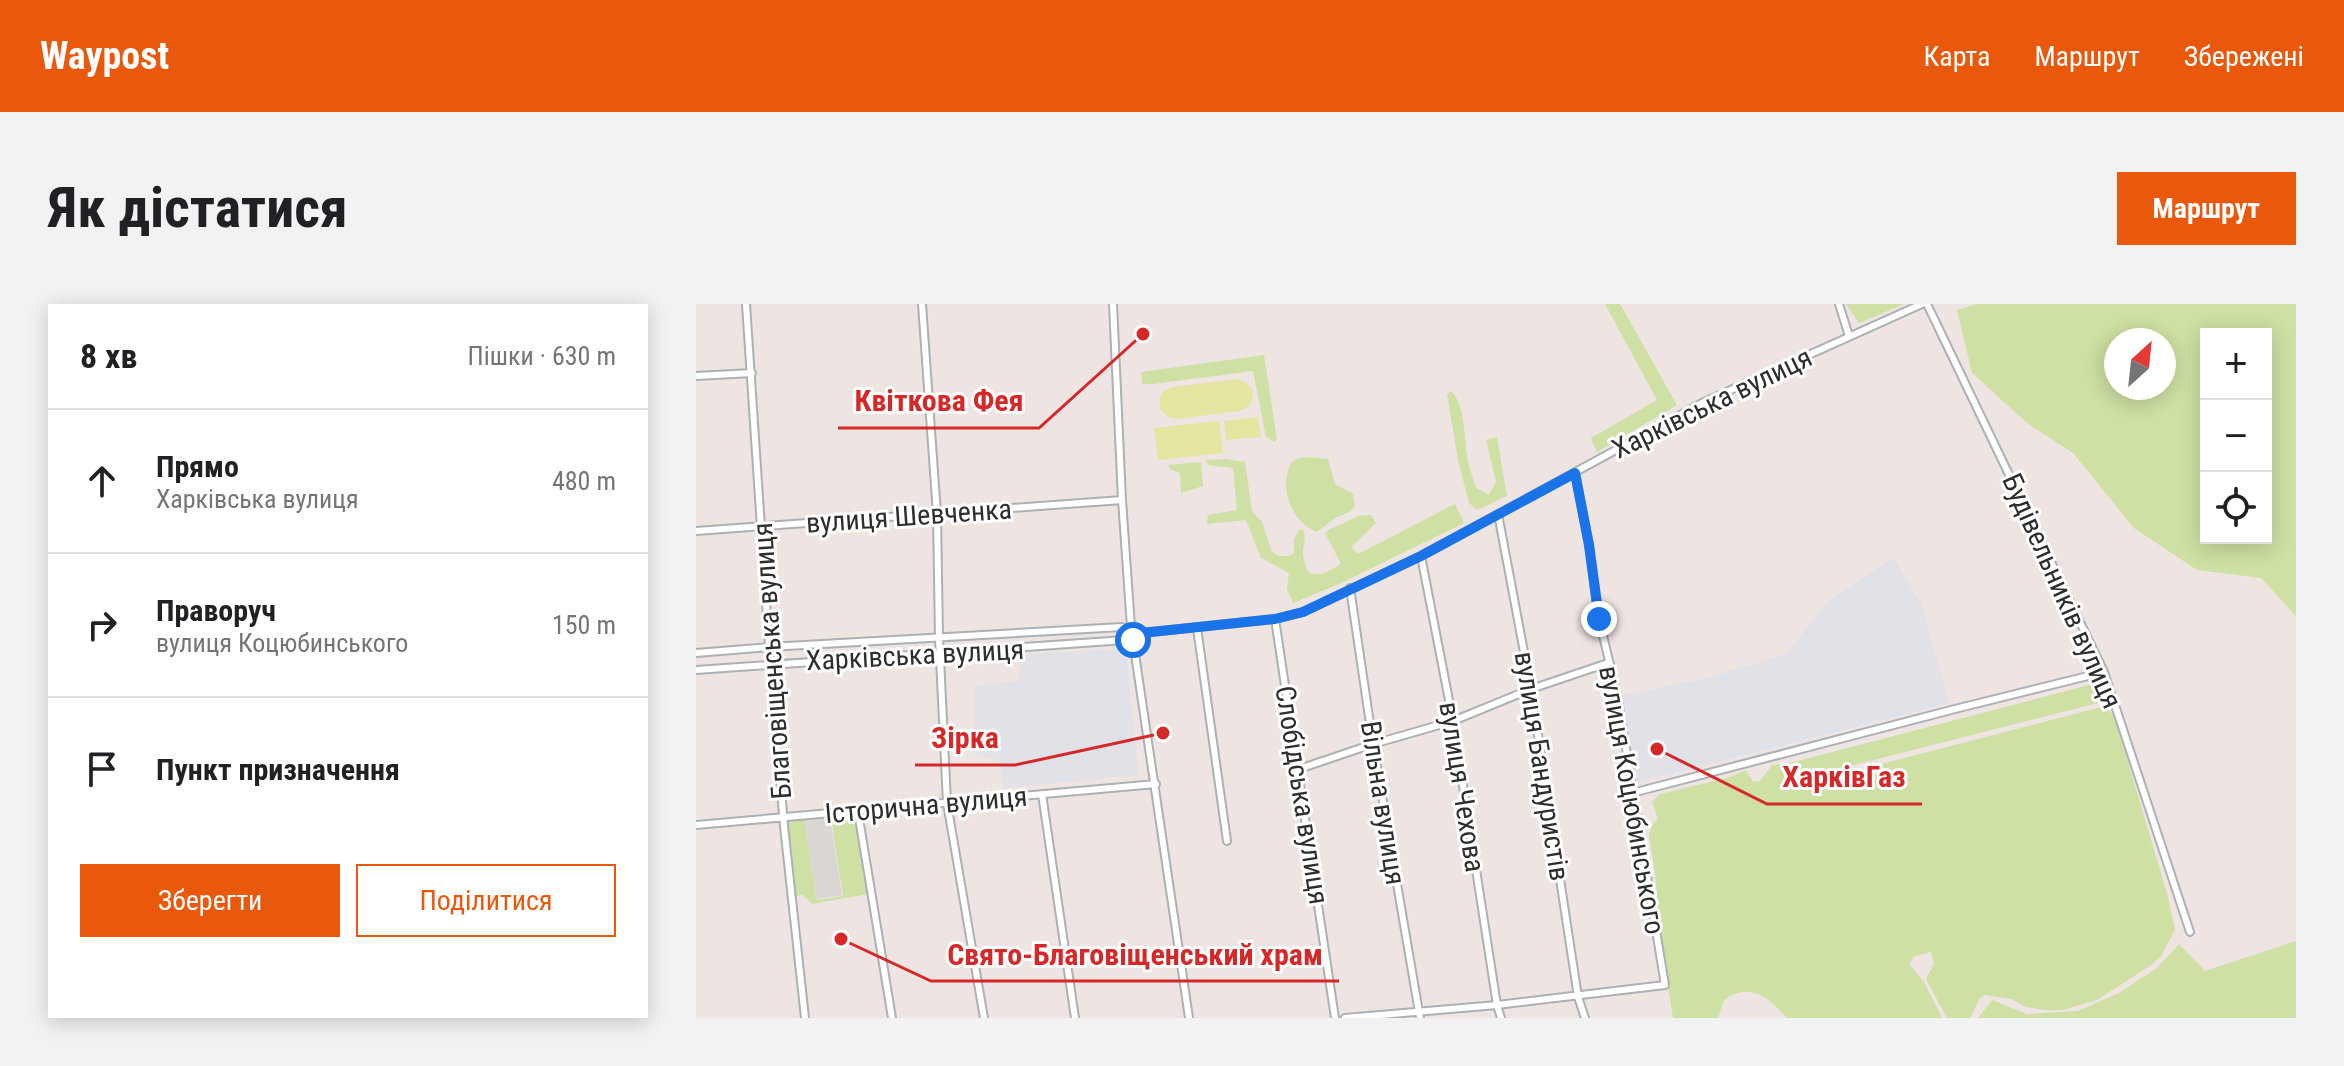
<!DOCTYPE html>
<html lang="uk">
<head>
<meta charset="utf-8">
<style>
  body { margin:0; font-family:"Roboto Condensed",sans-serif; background:#f2f2f2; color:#202124 }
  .controls { position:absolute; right:24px; top:24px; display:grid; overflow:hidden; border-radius:0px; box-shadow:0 4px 20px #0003 }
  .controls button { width:72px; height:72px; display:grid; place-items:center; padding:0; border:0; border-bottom:2px solid #e0e0e0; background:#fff; color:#202124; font:40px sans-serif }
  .compass { position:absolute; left:1408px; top:24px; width:72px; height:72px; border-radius:50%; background:#fff; box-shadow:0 4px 20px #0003; rotate:27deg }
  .stop { position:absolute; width:24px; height:24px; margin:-18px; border:6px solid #1a73e8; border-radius:50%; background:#fff }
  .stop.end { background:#1a73e8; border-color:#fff; box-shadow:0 2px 8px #0008 }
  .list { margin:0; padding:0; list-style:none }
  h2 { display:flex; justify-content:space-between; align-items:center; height:104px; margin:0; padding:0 32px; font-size:34px }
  h2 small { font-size:26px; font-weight:400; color:#757577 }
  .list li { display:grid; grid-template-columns:52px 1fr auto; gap:24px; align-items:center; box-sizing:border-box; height:144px; padding:0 32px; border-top:2px solid #e0e0e0 }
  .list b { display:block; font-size:30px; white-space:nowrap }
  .list p { margin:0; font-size:26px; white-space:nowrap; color:#757577 }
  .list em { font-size:26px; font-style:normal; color:#757577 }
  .actions { display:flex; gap:16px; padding:24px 32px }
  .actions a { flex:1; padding:18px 0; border:2px solid #ea580c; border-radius:0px; text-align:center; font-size:28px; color:#ea580c }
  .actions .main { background:#ea580c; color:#fff }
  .icon { flex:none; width:44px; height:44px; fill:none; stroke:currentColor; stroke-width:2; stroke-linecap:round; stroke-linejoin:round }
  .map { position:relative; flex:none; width:1600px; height:714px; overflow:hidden; border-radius:0px }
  header { display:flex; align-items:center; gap:48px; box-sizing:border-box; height:112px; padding:0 40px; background:#ea580c; color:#fff }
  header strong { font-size:38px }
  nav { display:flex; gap:44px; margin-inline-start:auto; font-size:28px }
  .intro { display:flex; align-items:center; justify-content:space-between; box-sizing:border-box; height:192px; padding:0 48px }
  h1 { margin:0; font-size:56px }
  .button { padding:20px 36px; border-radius:0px; background:#ea580c; color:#fff; font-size:28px; font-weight:700 }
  main { display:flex; gap:48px; padding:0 48px }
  aside { flex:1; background:#fff; border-radius:0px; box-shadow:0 4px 20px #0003 }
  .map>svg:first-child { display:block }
  .industrial { fill:#e1e2e7 }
  .green { fill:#cee0a3; fill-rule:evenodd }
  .pitch { fill:#e2e6a0 }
  .plaza { fill:#dad6d4 }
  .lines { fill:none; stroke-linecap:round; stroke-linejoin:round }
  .minor-casing { stroke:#abb1b5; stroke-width:10 }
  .minor { stroke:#fff; stroke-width:6 }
  .route { stroke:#1a73e8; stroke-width:10 }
  .labels { text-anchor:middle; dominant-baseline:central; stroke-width:6; stroke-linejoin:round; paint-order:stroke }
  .street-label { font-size:28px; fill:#2e2e2e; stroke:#fff }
  .leader { fill:none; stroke:#d62828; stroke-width:3 }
  .callout-dot { fill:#d62828; stroke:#fff; stroke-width:3 }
  .callout-label { font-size:30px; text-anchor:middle; font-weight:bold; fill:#d62828; stroke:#fff; stroke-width:6; stroke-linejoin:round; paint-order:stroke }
</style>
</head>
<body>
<header>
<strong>Waypost</strong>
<nav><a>Карта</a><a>Маршрут</a><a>Збережені</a></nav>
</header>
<div class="intro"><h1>Як дістатися</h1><a class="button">Маршрут</a></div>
<main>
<aside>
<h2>8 хв<small>Пішки · 630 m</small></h2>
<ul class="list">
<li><svg class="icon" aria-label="ahead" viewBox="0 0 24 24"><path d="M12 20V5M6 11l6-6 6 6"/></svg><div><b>Прямо</b><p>Харківська вулиця</p></div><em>480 m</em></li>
<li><svg class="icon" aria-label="right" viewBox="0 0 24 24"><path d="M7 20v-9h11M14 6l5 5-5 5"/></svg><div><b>Праворуч</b><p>вулиця Коцюбинського</p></div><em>150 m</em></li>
<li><svg class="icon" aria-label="arrive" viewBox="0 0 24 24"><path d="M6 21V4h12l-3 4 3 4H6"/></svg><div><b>Пункт призначення</b></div></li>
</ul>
<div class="actions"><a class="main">Зберегти</a><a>Поділитися</a></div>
</aside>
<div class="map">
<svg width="1600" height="714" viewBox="0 0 1600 714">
  <rect width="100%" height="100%" fill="#eee4e2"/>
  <!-- industrial -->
  <path class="industrial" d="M 1198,254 L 1226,302 L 1253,399 L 941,479 L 925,392 L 1012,374 L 1090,350 L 1133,296 Z
    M 430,344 L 442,471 L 308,484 L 303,456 L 279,450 L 278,382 L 322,377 L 326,351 Z"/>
  <!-- green -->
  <path class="green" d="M 909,0 L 924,0 L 981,101 L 901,148 L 895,134 L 961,96 Z
    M 1150,0 L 1208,0 L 1163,19 Z
    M 1280,0 L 1600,0 L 1600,312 L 1565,274 L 1501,266 L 1438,224 L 1377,149 L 1331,119 L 1276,69 L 1261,6 ZM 1510,30 L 1570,30 L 1570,234 L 1510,234 ZM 1420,36 L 1468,36 L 1468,84 L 1420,84 Z
    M 568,51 L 581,135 L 579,138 L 570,133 L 557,67 L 457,80 L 446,80 L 445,68 Z
    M 755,87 C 769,99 768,134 771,151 C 772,162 777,173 780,184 L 793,191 L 800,178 L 790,136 L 801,133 L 811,192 L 781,206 L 773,199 L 762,156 L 751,90 Z
    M 611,153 L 632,155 L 639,180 L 657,190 L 659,202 L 655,207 L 639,214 L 621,228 C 598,219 585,190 592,167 C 593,163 595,158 599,156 C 602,154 607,154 611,153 Z
    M 530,155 L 549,158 L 556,207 L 566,218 L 576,248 C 581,253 592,254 598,249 L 598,235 L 603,226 L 607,225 C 611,235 607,239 607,249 C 607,255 610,262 612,268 C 625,274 633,267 645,260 L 629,229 L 632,226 L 663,212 L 675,211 L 680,219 L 655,243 L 662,250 L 759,200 L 768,219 L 643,280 L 597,299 L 591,285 L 593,269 L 565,254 L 550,216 L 511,220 L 512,211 L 541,206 L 537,164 L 512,161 L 510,156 Z
    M 505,158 L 507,182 L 485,189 L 484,169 L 474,165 L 472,161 Z
    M 1397,380 L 1404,388 L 1402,399 L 1158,461 L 1090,480 L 1104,481 L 1409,402 L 1417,411 L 1423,428 L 1472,593 L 1479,626 L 1465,652 L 1455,661 L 1401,696 L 1367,706 L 1350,706 L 1330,703 L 1316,695 L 1289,691 L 1284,694 L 1274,714 L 1251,714 L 1230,675 L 1238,660 L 1235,648 L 1219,652 L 1213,660 L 1228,678 L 1246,714 L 1091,714 C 1072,694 1056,677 1028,696 L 1022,714 L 977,714 L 965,638 L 959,569 L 953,531 L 955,523 L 962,515 L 956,498 L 964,490 L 1031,474 L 1050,466 L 1057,478 L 1064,477 L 1076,461 L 1098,458 Z
    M 159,512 L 172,590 L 116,600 L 107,591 L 98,592 L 92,518 L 108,516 L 121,596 L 147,592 L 135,514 Z
    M 1600,637 L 1600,714 L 1282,714 L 1296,696 L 1331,710 L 1382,707 L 1423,689 L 1461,664 L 1483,640 L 1509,667 Z"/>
  <!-- pitch -->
  <path class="pitch" d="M 540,75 L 548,77 L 557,86 L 556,98 L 551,104 L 543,107 L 481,115 L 472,113 L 464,105 L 464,92 L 469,86 L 477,83 Z
    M 562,113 L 565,133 L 530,136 L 528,117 Z
    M 523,117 L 527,149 L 462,156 L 458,124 Z"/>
  <!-- plaza -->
  <path class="plaza" d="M 134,514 L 146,591 L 121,595 L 108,516 Z"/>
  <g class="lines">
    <!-- minor casing -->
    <g class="minor-casing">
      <path id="minor" d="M 50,0 L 73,343 L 88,522 L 109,714
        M 226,0 L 241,210 L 243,334 L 251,499 L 288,714
        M 417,0 L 426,196 L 435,323 L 493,714
        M 1143,0 L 1153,32
        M 1231,0 L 1408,368 L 1494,628
        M 0,72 L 56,69
        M 802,210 L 835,385 L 882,693 L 889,714
        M 0,227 L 426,196
        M 725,252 L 757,417 L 801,701 L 805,714
        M 654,284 L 677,440 L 724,714
        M 579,315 L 639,714
        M 501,324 L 531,537
        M 0,349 L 73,343 L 426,323 L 436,330
        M 0,366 L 429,336 L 436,330 L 579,315 L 607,308 L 725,252 L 1008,98 L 1226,0
        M 603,465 L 677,440 L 757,417 L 835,385 L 912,359
        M 936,489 L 1259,405 L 1408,368
        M 346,490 L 379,714
        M 162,508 L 196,714
        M 0,521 L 460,480
        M 649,714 L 801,701 L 969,681 L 921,390 L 903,315 L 893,241 L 879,169"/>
    </g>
    <!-- minor -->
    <use href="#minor" class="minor"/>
  </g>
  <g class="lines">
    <!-- route -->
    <path class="route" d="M 437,336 L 436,330 L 579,315 L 607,308 L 725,252 L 879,169 L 893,241 L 903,315"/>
  </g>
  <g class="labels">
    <!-- street labels -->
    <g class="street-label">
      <text transform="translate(1016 99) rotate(-26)">Харківська вулиця</text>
      <text transform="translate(213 212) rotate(-4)">вулиця Шевченка</text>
      <text transform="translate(1366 287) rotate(66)">Будівельників вулиця</text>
      <text transform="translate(219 351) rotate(-3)">Харківська вулиця</text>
      <text transform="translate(76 357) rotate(-94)">Благовіщенська вулиця</text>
      <text transform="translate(846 462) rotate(81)">вулиця Бандуристів</text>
      <text transform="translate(766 483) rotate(81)">вулиця Чехова</text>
      <text transform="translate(606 491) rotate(81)">Слобідська вулиця</text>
      <text transform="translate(936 496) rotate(80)">вулиця Коцюбинського</text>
      <text transform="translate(687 499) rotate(81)">Вільна вулиця</text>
      <text transform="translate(230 501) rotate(-5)">Історична вулиця</text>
    </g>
  </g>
  <!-- callouts -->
  <path class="leader" d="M447 30L343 124H142M467 429L319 461H219M961 445L1071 500H1226M145 635L235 677H643"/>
  <g class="callout-dot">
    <circle cx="447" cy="30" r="8"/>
    <circle cx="467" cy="429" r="8"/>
    <circle cx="961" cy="445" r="8"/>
    <circle cx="145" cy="635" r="8"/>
  </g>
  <g class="callout-label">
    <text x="243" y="107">Квіткова Фея</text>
    <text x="269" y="444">Зірка</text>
    <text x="1148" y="483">ХарківГаз</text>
    <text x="439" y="661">Свято-Благовіщенський храм</text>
  </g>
</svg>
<div class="controls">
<button>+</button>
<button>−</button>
<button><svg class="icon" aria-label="locate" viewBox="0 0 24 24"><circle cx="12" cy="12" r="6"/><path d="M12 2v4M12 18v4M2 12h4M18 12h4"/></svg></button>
</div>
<svg class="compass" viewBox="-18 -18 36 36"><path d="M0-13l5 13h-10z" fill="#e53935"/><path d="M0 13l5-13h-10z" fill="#757577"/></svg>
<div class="stop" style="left:437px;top:336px"></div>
<div class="stop end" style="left:903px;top:315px"></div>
</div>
</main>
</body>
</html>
